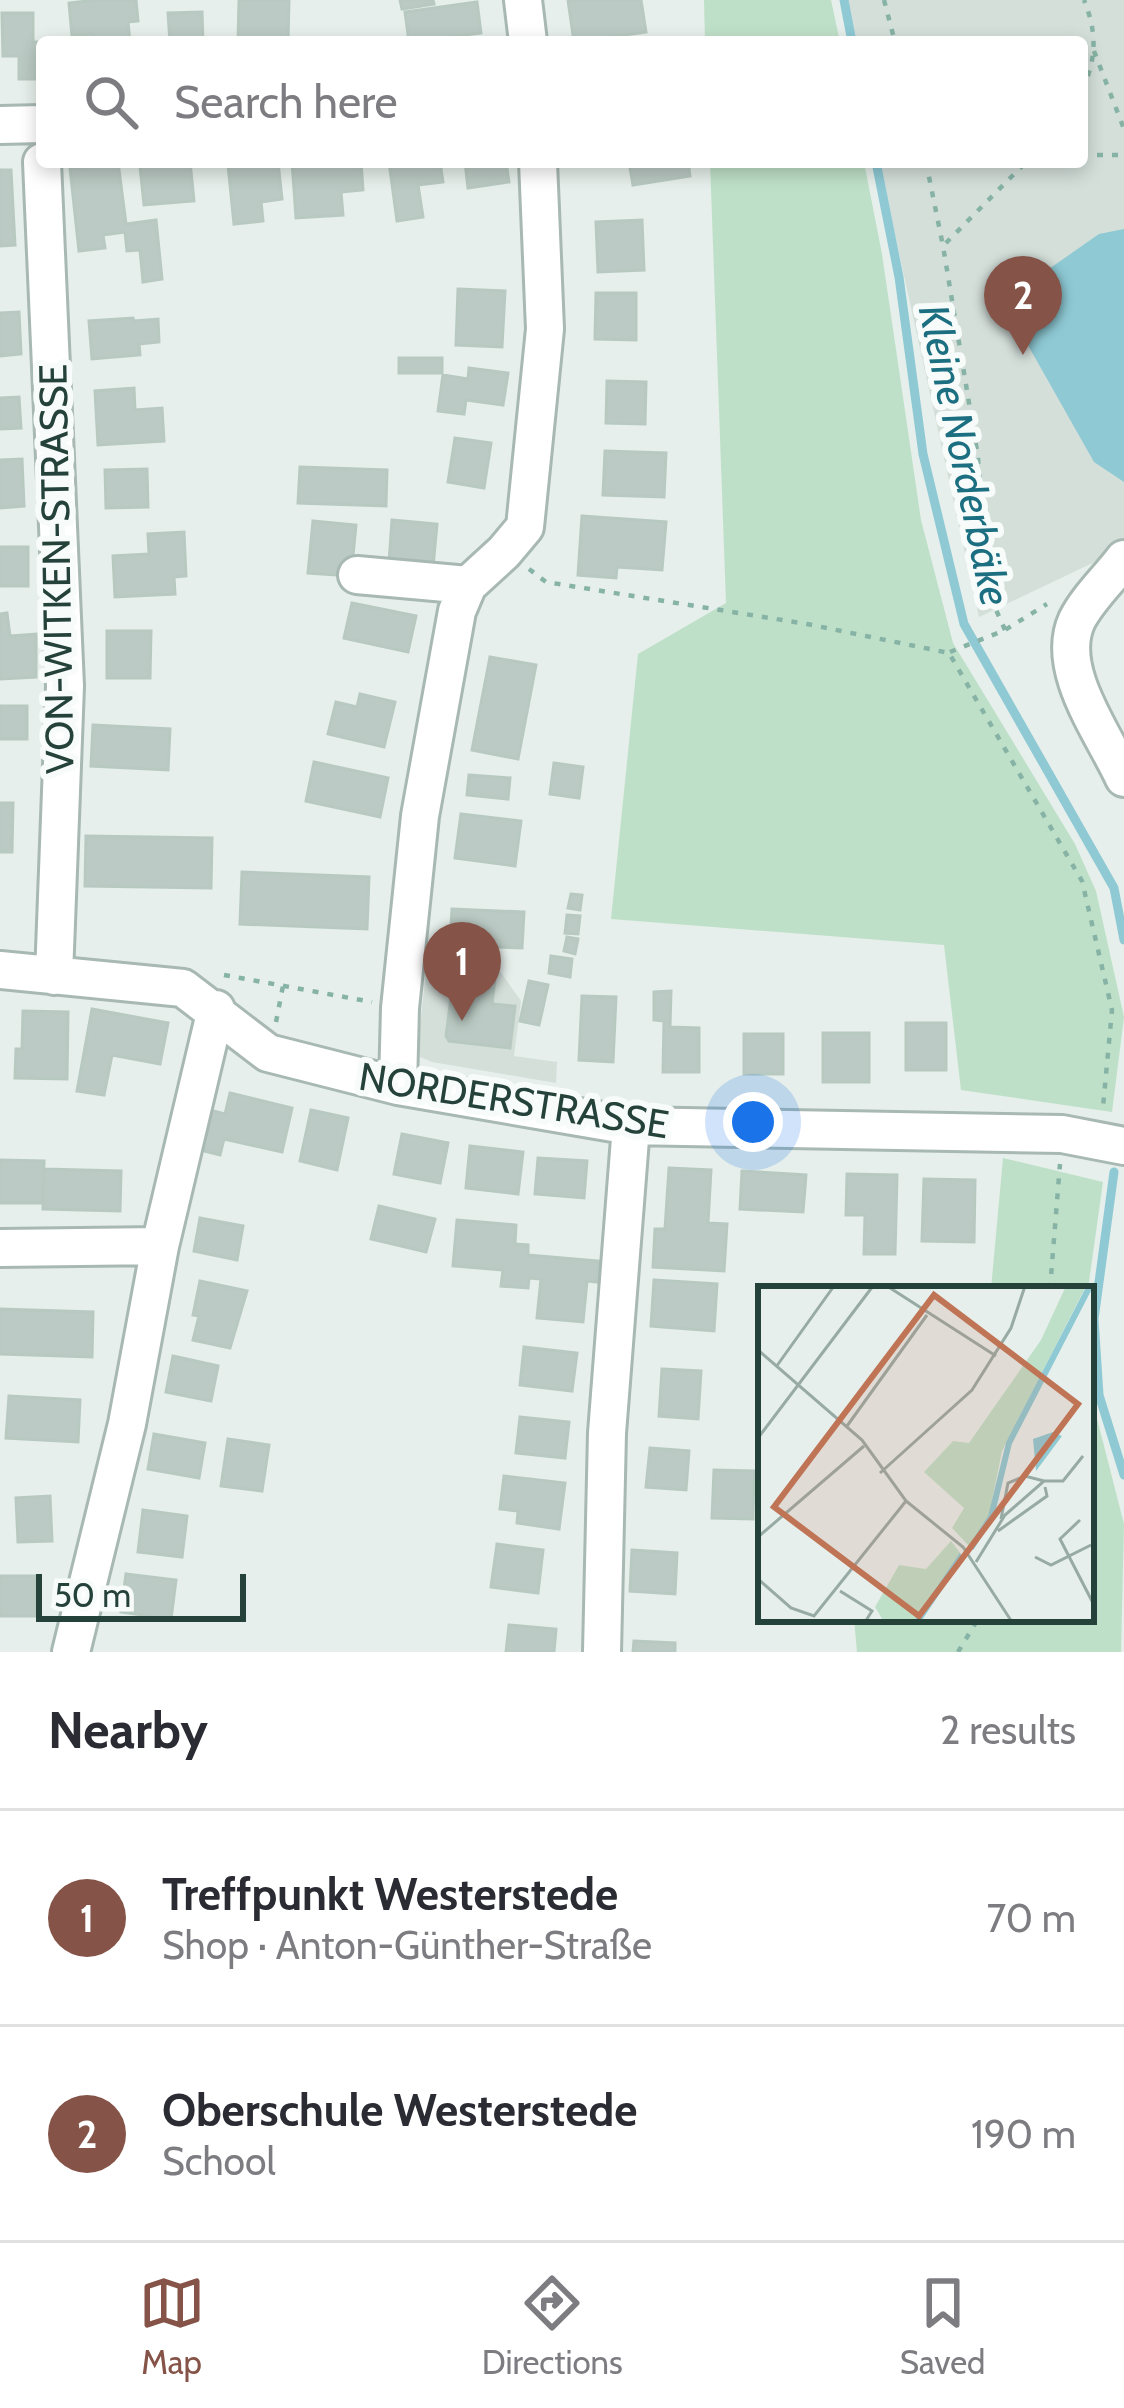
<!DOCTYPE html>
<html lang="en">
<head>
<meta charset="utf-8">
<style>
  body { margin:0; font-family:Cabin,sans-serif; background:#f7f7f7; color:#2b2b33 }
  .scale { position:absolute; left:36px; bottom:30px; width:210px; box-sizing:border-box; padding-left:12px; border:6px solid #24423a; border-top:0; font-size:33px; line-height:42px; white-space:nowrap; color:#24423a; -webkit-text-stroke:9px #f7fbf9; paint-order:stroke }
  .you { position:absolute; left:753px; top:1122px; width:42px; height:42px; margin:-30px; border:9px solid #fff; border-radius:50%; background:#1a73e8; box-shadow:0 0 0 18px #1a73e833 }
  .badge { display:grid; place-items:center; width:78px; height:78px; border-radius:50%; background:#855347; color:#fff; font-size:39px; font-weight:700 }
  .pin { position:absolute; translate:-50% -99px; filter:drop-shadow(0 3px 6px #0008) }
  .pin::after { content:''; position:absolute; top:63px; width:42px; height:36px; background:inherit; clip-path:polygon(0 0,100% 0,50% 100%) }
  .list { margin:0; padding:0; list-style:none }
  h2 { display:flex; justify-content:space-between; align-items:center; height:156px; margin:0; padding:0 48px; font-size:51px }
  h2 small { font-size:39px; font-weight:400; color:#7c7c81 }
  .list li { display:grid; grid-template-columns:78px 1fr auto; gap:36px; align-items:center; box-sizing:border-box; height:216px; padding:0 48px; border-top:3px solid #e1e1e2 }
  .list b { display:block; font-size:45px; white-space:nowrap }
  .list p { margin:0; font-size:39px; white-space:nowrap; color:#7c7c81 }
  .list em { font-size:39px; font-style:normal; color:#7c7c81 }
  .icon { flex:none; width:66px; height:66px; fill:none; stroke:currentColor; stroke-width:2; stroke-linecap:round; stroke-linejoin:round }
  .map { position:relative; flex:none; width:1124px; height:1652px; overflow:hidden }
  .search { position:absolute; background:#fff; box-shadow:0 6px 18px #0003; left:36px; right:36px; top:36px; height:132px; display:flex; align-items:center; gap:30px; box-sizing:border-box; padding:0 42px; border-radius:12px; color:#7c7c81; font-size:45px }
  .sheet { height:588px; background:#fff }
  nav { display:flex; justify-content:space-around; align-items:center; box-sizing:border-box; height:168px; border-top:3px solid #e1e1e2; background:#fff; font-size:33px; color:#7c7c81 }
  nav a { display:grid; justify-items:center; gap:6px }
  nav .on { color:#855347 }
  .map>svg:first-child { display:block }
  .built { fill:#d4dfda }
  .green { fill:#bfe0c8 }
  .water { fill:#8ec9d4 }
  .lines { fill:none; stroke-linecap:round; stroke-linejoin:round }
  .stream { stroke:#8ec9d4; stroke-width:9 }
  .building { fill:#bbcac4; stroke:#b8c9c2; stroke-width:3 }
  .minor-casing { stroke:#a8b8b2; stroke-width:42 }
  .path { stroke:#86b3a5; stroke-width:4.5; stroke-dasharray:6 9; stroke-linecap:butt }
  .minor { stroke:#fff; stroke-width:36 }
  .labels { text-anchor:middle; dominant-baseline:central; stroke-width:12; stroke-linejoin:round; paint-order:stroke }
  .street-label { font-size:39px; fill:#24423a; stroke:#f7fbf9 }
  .water-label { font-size:42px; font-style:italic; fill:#1c6f80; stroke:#f7fbf9 }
  .inset-river { fill:none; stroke:#8ec9d4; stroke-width:6 }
  .inset-road { fill:none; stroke:#98aaa4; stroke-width:3 }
  .view { fill:#c07456; fill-opacity:0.15; stroke:#c07456; stroke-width:6 }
  .inset-edge { fill:none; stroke:#24423a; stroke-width:6 }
</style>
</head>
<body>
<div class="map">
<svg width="1124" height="1652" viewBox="0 0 1124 1652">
  <rect width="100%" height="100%" fill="#e6efeb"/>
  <!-- built -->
  <path class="built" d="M 844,0 L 1124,0 L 1124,548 L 979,617 L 879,162 L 1082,162 L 1082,42 L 853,42 Z
    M 428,955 L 493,961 L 521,1001 L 514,1056 L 557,1062 L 556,1083 L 432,1062 L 420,1057 L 418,1042 Z"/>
  <!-- green -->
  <path class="green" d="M 704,0 L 831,0 L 840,42 L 705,42 Z
    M 710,162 L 864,162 L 882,254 L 921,520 L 953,643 L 1075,844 L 1096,891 L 1124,1017 L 1112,1112 L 961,1090 L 944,945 L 611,919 L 638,654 L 726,603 Z
    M 1003,1158 L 1103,1182 L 1088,1289 L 991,1289 Z
    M 1091,1395 L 1124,1524 L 1121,1652 L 857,1652 L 854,1619 L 1091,1619 Z"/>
  <!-- water -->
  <path class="water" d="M 1124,229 L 1124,482 L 1094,462 L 1029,347 L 1024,314 L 1036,278 L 1099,234 Z"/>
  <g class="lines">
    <!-- stream -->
    <path class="stream" d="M 844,0 L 852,42
      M 876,162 L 899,277 L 923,454 L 964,624 L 1114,888 L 1124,940
      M 1114,1172 L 1094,1319 L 1099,1395 L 1124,1475"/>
  </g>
  <!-- building -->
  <path class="building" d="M 97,0 L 136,0 L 138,21 L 128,22 L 130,42 L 92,42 L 91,34 L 72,36 L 69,3 Z
    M 239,0 L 289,0 L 288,42 L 238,42 Z
    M 400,0 L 433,0 L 434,4 L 402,9 Z
    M 568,0 L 641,0 L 646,32 L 574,42 Z
    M 477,2 L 481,33 L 409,42 L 405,12 Z
    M 202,12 L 203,42 L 170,42 L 168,13 Z
    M 2,13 L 33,13 L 33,42 L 64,42 L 42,42 L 42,79 L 19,79 L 19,56 L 3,56 Z
    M 118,162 L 126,224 L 156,220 L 162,279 L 143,282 L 140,250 L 127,251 L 125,232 L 103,235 L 105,248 L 79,251 L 70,168 Z
    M 190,162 L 194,201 L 144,205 L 140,166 Z
    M 278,162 L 282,199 L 261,202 L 263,221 L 234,224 L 228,165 Z
    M 292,162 L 361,162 L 363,190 L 341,192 L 343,215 L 296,218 Z
    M 389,162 L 440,162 L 443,182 L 418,185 L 423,217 L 397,221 Z
    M 465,162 L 506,162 L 509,182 L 468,188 Z
    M 629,162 L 688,162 L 690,176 L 633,185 Z
    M 0,170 L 11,170 L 15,245 L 0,246 Z
    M 642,220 L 644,270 L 598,272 L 596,222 Z
    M 458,289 L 505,291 L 502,347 L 456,345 Z
    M 596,293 L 636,293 L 636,340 L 595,339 Z
    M 19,312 L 21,354 L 0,356 L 0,313 Z
    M 133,318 L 134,321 L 158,319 L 159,342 L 139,344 L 140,355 L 92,359 L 89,321 Z
    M 399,358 L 442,358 L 442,373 L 399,373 Z
    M 469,368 L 508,373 L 503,405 L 466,400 L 464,414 L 438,411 L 443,375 L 468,379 Z
    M 607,381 L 646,382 L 645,424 L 606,423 Z
    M 134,388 L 135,410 L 162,408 L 164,441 L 98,445 L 95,391 Z
    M 19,397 L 21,428 L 0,429 L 0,398 Z
    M 455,438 L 491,443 L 484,488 L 448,482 Z
    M 605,451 L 666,453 L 664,497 L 603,495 Z
    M 22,459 L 24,506 L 0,508 L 0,460 Z
    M 300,467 L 387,470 L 386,506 L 298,503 Z
    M 147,469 L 148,507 L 106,508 L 105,470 Z
    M 582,516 L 666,522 L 662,570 L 617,567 L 616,578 L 578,575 Z
    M 392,520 L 437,524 L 433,567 L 389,563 Z
    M 313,521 L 356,525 L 351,576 L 308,573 Z
    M 184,532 L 186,576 L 174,577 L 175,594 L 115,597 L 113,556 L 149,554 L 148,534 Z
    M 0,547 L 28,547 L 28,586 L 0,586 Z
    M 352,603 L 416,616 L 408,652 L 344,638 Z
    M 7,613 L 10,636 L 36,634 L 36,677 L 0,679 L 0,614 Z
    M 107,631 L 151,631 L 150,678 L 107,678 Z
    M 490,657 L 536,665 L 518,759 L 472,750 Z
    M 360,694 L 395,702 L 384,747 L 328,734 L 336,702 L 357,707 Z
    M 0,706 L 27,706 L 27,739 L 0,739 Z
    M 93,725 L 170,729 L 168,770 L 91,766 Z
    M 314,762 L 388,778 L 380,817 L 306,801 Z
    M 554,763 L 583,767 L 579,798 L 550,794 Z
    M 469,775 L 510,778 L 508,799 L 467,795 Z
    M 0,803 L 13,803 L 12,852 L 0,852 Z
    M 461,814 L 521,821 L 515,866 L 455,858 Z
    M 86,836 L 212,838 L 211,888 L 85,886 Z
    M 242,872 L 369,877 L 367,929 L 240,924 Z
    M 571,894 L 582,895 L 580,910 L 568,908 Z
    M 452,909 L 524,912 L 522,948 L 450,945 Z
    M 567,915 L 580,916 L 578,934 L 565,933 Z
    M 567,937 L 578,939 L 575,954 L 564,951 Z
    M 551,956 L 572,959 L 570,977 L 549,973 Z
    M 455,967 L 496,971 L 492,1004 L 515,1006 L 510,1048 L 449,1041 L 446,1036 Z
    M 529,981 L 548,985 L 539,1025 L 520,1021 Z
    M 671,991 L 670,1027 L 699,1028 L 699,1072 L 663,1072 L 664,1021 L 654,1020 L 654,992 Z
    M 582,996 L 616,997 L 613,1062 L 579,1060 Z
    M 92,1009 L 168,1023 L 160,1064 L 112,1055 L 104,1095 L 77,1091 Z
    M 23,1011 L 68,1012 L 67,1079 L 15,1078 L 16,1049 L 22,1049 Z
    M 906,1023 L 946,1023 L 946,1070 L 906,1070 Z
    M 823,1033 L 869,1033 L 869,1082 L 823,1082 Z
    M 744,1034 L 783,1034 L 783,1074 L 744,1074 Z
    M 230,1093 L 292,1108 L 282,1152 L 224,1139 L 220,1155 L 200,1150 L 210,1110 L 225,1114 Z
    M 311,1110 L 348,1118 L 337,1170 L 300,1161 Z
    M 402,1134 L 448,1143 L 440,1183 L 394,1174 Z
    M 470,1146 L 523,1152 L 518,1194 L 466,1188 Z
    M 538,1158 L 587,1161 L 584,1198 L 535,1194 Z
    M 0,1160 L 44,1161 L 43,1203 L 0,1203 Z
    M 669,1168 L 711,1170 L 708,1223 L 727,1224 L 724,1271 L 653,1267 L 655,1229 L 665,1229 Z
    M 44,1169 L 121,1171 L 120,1211 L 43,1209 Z
    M 742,1171 L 806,1175 L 803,1212 L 740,1209 Z
    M 847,1174 L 897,1175 L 895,1254 L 864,1254 L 865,1215 L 846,1215 Z
    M 924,1179 L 975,1180 L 974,1242 L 922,1241 Z
    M 379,1206 L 435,1219 L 426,1252 L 371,1239 Z
    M 200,1218 L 243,1226 L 237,1260 L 194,1251 Z
    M 457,1220 L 516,1225 L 515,1244 L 528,1245 L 528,1255 L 599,1261 L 597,1282 L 587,1281 L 583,1322 L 537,1318 L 541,1279 L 529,1278 L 528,1288 L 501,1286 L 503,1270 L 453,1266 Z
    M 654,1280 L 717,1284 L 714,1331 L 651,1326 Z
    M 200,1281 L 247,1291 L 230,1348 L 193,1340 L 199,1316 L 193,1315 Z
    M 0,1309 L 93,1312 L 92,1357 L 0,1354 Z
    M 524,1347 L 577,1353 L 572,1391 L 520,1385 Z
    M 173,1356 L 218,1366 L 211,1401 L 166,1392 Z
    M 662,1369 L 701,1371 L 698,1419 L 659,1416 Z
    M 9,1396 L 80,1400 L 78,1442 L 6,1438 Z
    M 520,1417 L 569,1422 L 565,1458 L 516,1453 Z
    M 154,1434 L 205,1443 L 199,1478 L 148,1469 Z
    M 228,1439 L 269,1445 L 262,1491 L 221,1486 Z
    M 650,1448 L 689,1451 L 686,1490 L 646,1487 Z
    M 714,1470 L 754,1471 L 753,1519 L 712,1518 Z
    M 504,1476 L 565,1483 L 559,1529 L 517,1523 L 518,1511 L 500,1509 Z
    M 50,1496 L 52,1541 L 18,1542 L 16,1498 Z
    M 143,1510 L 187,1516 L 182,1557 L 138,1552 Z
    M 497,1544 L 543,1550 L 538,1593 L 491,1587 Z
    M 632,1550 L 677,1553 L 675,1594 L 630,1591 Z
    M 126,1574 L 176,1580 L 171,1619 L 121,1612 Z
    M 0,1576 L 36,1576 L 36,1616 L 0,1616 Z
    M 509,1625 L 556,1629 L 554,1652 L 506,1652 Z
    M 634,1641 L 675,1643 L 675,1652 L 633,1652 Z"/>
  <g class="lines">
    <!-- minor casing -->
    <g class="minor-casing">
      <path id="minor" d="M 523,0 L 528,42
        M 0,125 L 42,124
        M 42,162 L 65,686 L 54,976
        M 1124,559 C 1110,578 1088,598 1077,620 C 1054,669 1104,734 1124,778
        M 357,575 L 468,585
        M 0,970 L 183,988 L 268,1053 L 398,1086 L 631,1126 L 1062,1134 L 1124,1146
        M 398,1086 L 400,1008 L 420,816 L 457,611 L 468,585 L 504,552 L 525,527 L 545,329 L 538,162
        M 0,1248 L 160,1246
        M 71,1652 L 127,1424 L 160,1246 L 216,1009
        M 602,1652 L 607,1433 L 631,1126"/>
    </g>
    <!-- path -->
    <path class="path" d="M 884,0 L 895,42
      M 1094,51 L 1124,129
      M 1082,90 C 1097,59 1097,32 1084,0
      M 1082,155 L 1124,155
      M 926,162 L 943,246
      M 529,569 L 546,582 L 807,624 L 949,653 L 1082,881 L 1112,1010 L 1103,1107
      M 1005,630 L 970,551 L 968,515 L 981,505 L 978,457 L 943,246 L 1026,162
      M 950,652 L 1005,630 L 1047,604
      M 224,975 L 372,1002
      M 276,1022 L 283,986
      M 1050,1289 L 1060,1164
      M 958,1652 L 978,1619"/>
    <!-- minor -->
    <use href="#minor" class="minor"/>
  </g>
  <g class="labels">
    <!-- street labels -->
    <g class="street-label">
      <text transform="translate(56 569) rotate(-91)">VON-WITKEN-STRASSE</text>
      <text transform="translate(514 1100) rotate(9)">NORDERSTRASSE</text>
    </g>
    <!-- water labels -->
    <g class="water-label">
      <text transform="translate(965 455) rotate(78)">Kleine Norderbäke</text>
    </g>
  </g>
  <!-- overview -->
  <g transform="translate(758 1286)">
    <rect width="336" height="336" fill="#e6efeb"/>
    <path d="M 308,0 L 328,0 L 244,165 L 231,230 L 211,260 L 194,242 L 206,222 L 166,186 L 195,155 L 211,157 L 283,54 ZM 193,255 L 203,268 L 171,318 L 155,336 L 126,336 L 117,321 L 141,279 L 168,283 Z" fill="#bfe0c8"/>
    <path d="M 295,146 L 304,150 L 278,185 L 275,153 Z" fill="#8ec9d4"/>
    <path class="inset-river" d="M 213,262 L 233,231 L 251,157 L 332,0M 159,336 L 204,269"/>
    <path class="inset-road" d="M 129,0 L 238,70M 0,64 L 104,154 L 148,215 L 205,261 L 254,336M 18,81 L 76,0M 89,140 L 169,29M 0,152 L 115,0M 122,187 L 214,104 L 253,42 L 267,0M 243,233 L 250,197 L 267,190 L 286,195M 322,234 L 302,253 L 336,319M 240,245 L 289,210 L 287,201M 0,251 L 106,160M 277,271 L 293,279 L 333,259M 218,276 L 247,229 L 286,195 L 305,195 L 325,170M 0,293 L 33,322 L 56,330 L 148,215M 82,305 L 114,325 L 107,336"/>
    <path class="view" d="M 176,9 L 320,118 L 161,330 L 16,221 Z"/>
    <rect width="336" height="336" class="inset-edge"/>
  </g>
</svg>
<div class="scale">50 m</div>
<div class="you"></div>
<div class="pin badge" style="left:462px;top:1021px">1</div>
<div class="pin badge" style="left:1023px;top:355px">2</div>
<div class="search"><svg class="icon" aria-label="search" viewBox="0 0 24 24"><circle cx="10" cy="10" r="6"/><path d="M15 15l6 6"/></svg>Search here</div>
</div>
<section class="sheet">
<h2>Nearby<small>2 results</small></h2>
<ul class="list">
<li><span class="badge">1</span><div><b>Treffpunkt Westerstede</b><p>Shop · Anton-Günther-Straße</p></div><em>70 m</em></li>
<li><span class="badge">2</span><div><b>Oberschule Westerstede</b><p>School</p></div><em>190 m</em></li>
</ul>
</section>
<nav>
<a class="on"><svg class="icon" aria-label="map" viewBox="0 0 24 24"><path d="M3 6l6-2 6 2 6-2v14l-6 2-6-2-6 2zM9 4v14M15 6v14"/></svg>Map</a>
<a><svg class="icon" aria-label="directions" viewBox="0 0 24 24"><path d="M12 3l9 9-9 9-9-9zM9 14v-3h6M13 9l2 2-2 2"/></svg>Directions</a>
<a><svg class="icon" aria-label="saved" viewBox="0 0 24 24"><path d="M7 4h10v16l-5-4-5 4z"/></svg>Saved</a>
</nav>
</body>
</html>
